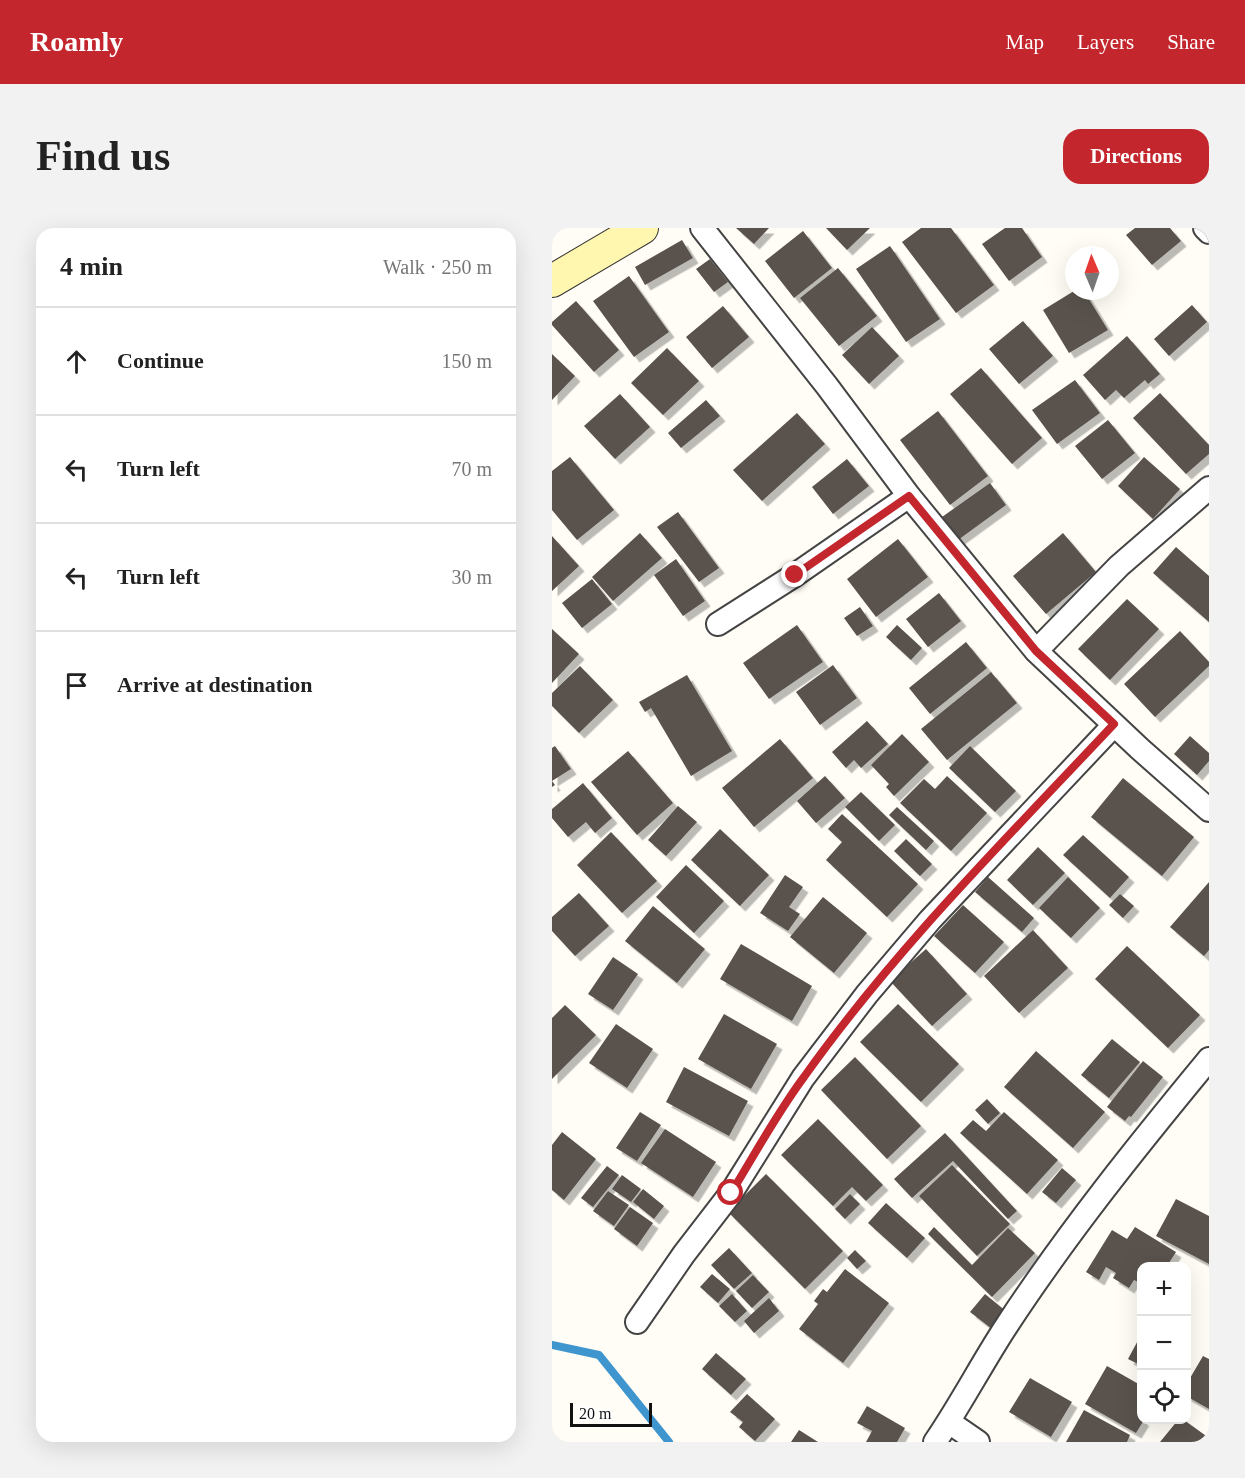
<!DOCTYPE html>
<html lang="en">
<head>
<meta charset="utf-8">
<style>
  body { margin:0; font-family:"Times New Roman",serif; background:#f2f2f2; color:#222 }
  .controls { position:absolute; right:18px; bottom:18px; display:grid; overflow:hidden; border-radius:12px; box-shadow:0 6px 24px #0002 }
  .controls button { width:54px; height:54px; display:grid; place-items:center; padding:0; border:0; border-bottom:2px solid #e0e0e0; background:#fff; color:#222; font:30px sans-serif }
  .compass { position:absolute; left:513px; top:18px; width:54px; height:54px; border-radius:50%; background:#fff; box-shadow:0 6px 24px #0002; rotate:358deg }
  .scale { position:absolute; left:18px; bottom:15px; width:82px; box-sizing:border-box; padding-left:6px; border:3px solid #111; border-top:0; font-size:16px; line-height:21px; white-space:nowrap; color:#111; -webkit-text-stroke:4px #fff; paint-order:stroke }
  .stop { position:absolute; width:18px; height:18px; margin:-14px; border:4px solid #c4262e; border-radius:50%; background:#fff }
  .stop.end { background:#c4262e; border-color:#fff; box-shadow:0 2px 6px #0008 }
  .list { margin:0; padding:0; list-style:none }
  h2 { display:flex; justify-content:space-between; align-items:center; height:78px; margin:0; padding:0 24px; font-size:26px }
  h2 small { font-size:20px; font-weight:400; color:#767676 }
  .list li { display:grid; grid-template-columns:39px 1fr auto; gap:18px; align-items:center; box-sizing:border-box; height:108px; padding:0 24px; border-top:2px solid #e0e0e0 }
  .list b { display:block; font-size:22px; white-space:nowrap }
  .list em { font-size:20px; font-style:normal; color:#767676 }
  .icon { flex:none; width:33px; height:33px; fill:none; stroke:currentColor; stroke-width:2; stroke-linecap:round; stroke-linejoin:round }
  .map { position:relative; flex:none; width:657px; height:1214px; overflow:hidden; border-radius:18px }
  header { display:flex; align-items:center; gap:36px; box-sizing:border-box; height:84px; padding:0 30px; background:#c4262e; color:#fff }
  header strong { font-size:28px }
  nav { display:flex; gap:33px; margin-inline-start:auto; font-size:21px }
  .intro { display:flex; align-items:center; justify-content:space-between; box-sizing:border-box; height:144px; padding:0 36px }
  h1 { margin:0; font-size:42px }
  .button { padding:15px 27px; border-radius:18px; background:#c4262e; color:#fff; font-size:21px; font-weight:700 }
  main { display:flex; gap:36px; padding:0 36px }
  aside { flex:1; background:#fff; border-radius:18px; box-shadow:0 6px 24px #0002 }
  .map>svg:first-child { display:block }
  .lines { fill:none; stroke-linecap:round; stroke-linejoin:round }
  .stream { stroke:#3f96cf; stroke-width:8 }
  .building { fill:#5a524d; filter:url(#shadow) }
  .street-casing { stroke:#444; stroke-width:26 }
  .secondary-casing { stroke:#333; stroke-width:34 }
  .street { stroke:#fff; stroke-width:22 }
  .secondary { stroke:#fff6b0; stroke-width:32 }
  .route { stroke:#c4262e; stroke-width:8 }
</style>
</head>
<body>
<header>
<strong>Roamly</strong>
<nav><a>Map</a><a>Layers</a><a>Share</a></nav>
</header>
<div class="intro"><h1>Find us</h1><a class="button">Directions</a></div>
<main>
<aside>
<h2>4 min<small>Walk · 250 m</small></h2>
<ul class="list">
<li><svg class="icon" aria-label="ahead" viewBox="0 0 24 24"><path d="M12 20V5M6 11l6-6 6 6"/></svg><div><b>Continue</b></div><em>150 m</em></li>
<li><svg class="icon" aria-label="left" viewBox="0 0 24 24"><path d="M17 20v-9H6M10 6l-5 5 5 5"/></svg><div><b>Turn left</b></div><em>70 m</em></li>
<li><svg class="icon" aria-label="left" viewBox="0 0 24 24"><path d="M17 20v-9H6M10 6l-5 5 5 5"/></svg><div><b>Turn left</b></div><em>30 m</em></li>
<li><svg class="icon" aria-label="arrive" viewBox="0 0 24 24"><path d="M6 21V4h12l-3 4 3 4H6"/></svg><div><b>Arrive at destination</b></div></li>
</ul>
</aside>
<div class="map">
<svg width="657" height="1214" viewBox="0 0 657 1214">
  <defs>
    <filter id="shadow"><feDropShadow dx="5.5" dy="5.5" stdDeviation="0" flood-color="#0004"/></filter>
  </defs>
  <rect width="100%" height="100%" fill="#fffdf5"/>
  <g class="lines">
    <!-- stream -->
    <path class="stream" d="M 0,1117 L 47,1127 L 117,1214"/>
  </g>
  <!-- building -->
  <path class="building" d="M 184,0 L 217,0 L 202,16 Z
    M 274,0 L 318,0 L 295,22 Z
    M 369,0 L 399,0 L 442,57 L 404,85 L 350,14 Z
    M 453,0 L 470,0 L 490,29 L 457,53 L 430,16 Z
    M 583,0 L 618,0 L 629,13 L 600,37 L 574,7 Z
    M 251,3 L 280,40 L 242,70 L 213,33 Z
    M 130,12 L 141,30 L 93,57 L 83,39 Z
    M 338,18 L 388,91 L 354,114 L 304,41 Z
    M 158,31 L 176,54 L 162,64 L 144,41 Z
    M 286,40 L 325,88 L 287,118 L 248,70 Z
    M 77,48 L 117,104 L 82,129 L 41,73 Z
    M 522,63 L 532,63 L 556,102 L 517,125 L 491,82 Z
    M 24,73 L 67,122 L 42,144 L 0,97 L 0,94 Z
    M 640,77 L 655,94 L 617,128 L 602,111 Z
    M 171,78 L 197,109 L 160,140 L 134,109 Z
    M 471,93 L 501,128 L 467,156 L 437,121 Z
    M 320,99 L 347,128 L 317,156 L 290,127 Z
    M 575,108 L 608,146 L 596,156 L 593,152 L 572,170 L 564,162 L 553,172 L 531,147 Z
    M 115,120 L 147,153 L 111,187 L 79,155 Z
    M 0,126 L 23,148 L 0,172 Z
    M 429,140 L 490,210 L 460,236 L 398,166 Z
    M 523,152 L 548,185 L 505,216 L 480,182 Z
    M 608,165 L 657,217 L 657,226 L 634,246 L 581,190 Z
    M 68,166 L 98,199 L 63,231 L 32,198 Z
    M 154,172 L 168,188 L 129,220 L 116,205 Z
    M 386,183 L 436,248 L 398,277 L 348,212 Z
    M 245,185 L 273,216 L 210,273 L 181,242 Z
    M 556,192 L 583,225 L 550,251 L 523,218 Z
    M 18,229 L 62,282 L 25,312 L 0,282 L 0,243 Z
    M 592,229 L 628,261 L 601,291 L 566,258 Z
    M 295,231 L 317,258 L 281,286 L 260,259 Z
    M 438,255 L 454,277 L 406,312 L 390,289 Z
    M 126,284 L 167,340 L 147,354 L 105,299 Z
    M 88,305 L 110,330 L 61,373 L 40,349 Z
    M 511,305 L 544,344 L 494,386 L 461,348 Z
    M 0,308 L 27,338 L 0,363 Z
    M 346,311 L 376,349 L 324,389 L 295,351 Z
    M 624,319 L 657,348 L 657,394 L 601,345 Z
    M 124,331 L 153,373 L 131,388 L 102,347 Z
    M 40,351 L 60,376 L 30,400 L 10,375 Z
    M 387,365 L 409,393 L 376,419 L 354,391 Z
    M 575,371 L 607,401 L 558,452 L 526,421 Z
    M 308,379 L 321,398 L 305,408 L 292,390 Z
    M 245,397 L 271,434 L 217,471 L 191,435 Z
    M 345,397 L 370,420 L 359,432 L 334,409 Z
    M 0,401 L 27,426 L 0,455 Z
    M 628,403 L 657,434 L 657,438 L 603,489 L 572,456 Z
    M 414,414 L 435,440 L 378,486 L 357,460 Z
    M 281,437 L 305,470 L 268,497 L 244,464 Z
    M 28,438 L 61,472 L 27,505 L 0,478 L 0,465 Z
    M 439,444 L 465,475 L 395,532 L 369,501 Z
    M 135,447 L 180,523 L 139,548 L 99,480 L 93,484 L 87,474 Z
    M 315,493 L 336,516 L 309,540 L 302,532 L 294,540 L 280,524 Z
    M 350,506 L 377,534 L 342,568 L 334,559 L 337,556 L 319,537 Z
    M 638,508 L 657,525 L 657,533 L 645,547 L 622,526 Z
    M 228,511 L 261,550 L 202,599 L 170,560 Z
    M 3,518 L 19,541 L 0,553 L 3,557 L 0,559 L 0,520 Z
    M 418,518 L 464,563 L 443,584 L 397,540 Z
    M 76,523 L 121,575 L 85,607 L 39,554 Z
    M 273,548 L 293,570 L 264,595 L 245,573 Z
    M 395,548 L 435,585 L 399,623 L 348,575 L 372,551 L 383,561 Z
    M 571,550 L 642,609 L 610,648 L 539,589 Z
    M 31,555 L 60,590 L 43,605 L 34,594 L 16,609 L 0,590 L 0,581 Z
    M 309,564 L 343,597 L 327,613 L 293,579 Z
    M 126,578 L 145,594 L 114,628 L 96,612 Z
    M 345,579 L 382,613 L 374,622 L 337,587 Z
    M 290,586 L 366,656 L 335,689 L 274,632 L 290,614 L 276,601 Z
    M 168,601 L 217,647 L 188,678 L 139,632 Z
    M 59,604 L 105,653 L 70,685 L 25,637 Z
    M 531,607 L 577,649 L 558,670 L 511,627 Z
    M 354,611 L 380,636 L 368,648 L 342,623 Z
    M 486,619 L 513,645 L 481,677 L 455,652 Z
    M 134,637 L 172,673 L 142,705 L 104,669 Z
    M 233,647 L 251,659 L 237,679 L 248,686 L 236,703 L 208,685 Z
    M 436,649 L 482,690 L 470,704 L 423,664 Z
    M 516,649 L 548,680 L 519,710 L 487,680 Z
    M 657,654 L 657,722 L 652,728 L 618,699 Z
    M 27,665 L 57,698 L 23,728 L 0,703 L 0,689 Z
    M 568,666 L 582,678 L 571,690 L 557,677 Z
    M 271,669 L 315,705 L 282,745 L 238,709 Z
    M 411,677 L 452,714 L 423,745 L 382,708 Z
    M 101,678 L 153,721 L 125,755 L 73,713 Z
    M 481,702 L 516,740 L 467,785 L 432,748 Z
    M 189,716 L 260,758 L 240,793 L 168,751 Z
    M 575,718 L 648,787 L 616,820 L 543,751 Z
    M 374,721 L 415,766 L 380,798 L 338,753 Z
    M 61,729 L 86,746 L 61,782 L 36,766 Z
    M 346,776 L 407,836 L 369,874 L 308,814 Z
    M 13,777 L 44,807 L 0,851 L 0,790 Z
    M 172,786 L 225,816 L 199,861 L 146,831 Z
    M 64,796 L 101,821 L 75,860 L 37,835 Z
    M 560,811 L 588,834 L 557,870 L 529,847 Z
    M 484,823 L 553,884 L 521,920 L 452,859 Z
    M 303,829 L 369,898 L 335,931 L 269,862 Z
    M 591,833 L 611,849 L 579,889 L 577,888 L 573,893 L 555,879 Z
    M 132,839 L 196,873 L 177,908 L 114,874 Z
    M 435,871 L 448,885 L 436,896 L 423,882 Z
    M 88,884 L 109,897 L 85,933 L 64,920 Z
    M 452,884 L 506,932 L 475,966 L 408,905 L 421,892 L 434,903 Z
    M 266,891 L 331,957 L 314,973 L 300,959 L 281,978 L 229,927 Z
    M 113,901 L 164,934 L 141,969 L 89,935 Z
    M 10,904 L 44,931 L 12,972 L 0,962 L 0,917 Z
    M 393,905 L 465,983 L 456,991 L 401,933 L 360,970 L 342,951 Z
    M 400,937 L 458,996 L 425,1028 L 367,968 Z
    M 55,938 L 67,947 L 41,979 L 29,970 Z
    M 510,940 L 524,952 L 504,975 L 490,964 Z
    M 214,946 L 291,1023 L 253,1061 L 176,984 Z
    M 70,947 L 89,961 L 79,974 L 60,961 Z
    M 91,961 L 112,978 L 102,991 L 81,974 Z
    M 56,963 L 77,977 L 62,998 L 41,983 Z
    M 298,966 L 308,976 L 293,991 L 283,981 Z
    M 624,971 L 657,988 L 657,1036 L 604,1008 Z
    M 334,975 L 373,1010 L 355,1030 L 316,995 Z
    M 78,979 L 101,995 L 85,1018 L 62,1001 Z
    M 382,999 L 420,1037 L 456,1000 L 483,1025 L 440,1069 L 376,1006 Z
    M 583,999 L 624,1024 L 615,1038 L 590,1038 L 590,1056 L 582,1052 L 577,1060 L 561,1050 L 564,1045 L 554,1039 L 547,1052 L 534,1044 L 560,1002 L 575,1011 Z
    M 177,1020 L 200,1045 L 182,1061 L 159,1037 Z
    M 303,1022 L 314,1033 L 305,1041 L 295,1030 Z
    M 293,1041 L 337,1075 L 291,1135 L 247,1101 L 266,1076 L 262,1073 L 271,1061 L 275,1064 Z
    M 160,1046 L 178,1061 L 166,1075 L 148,1059 Z
    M 201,1047 L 217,1064 L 200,1080 L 184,1063 Z
    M 180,1066 L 195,1083 L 183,1094 L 167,1078 Z
    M 433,1066 L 455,1084 L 440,1101 L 418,1084 Z
    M 217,1070 L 227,1083 L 202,1105 L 192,1093 Z
    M 590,1105 L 590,1138 L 576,1131 Z
    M 164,1125 L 194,1151 L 179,1167 L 150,1141 Z
    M 651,1128 L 657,1131 L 657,1181 L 634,1168 L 634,1157 Z
    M 555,1138 L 590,1158 L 590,1192 L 592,1192 L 584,1205 L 533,1176 Z
    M 478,1150 L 520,1174 L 499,1209 L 457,1184 Z
    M 195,1166 L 223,1191 L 203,1213 L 187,1199 L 191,1194 L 178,1184 Z
    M 315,1178 L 353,1200 L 345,1214 L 314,1214 L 320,1203 L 305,1195 Z
    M 532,1182 L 578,1207 L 575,1214 L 514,1214 Z
    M 626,1192 L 632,1192 L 657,1210 L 657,1214 L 608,1214 Z
    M 247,1202 L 266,1214 L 239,1214 Z"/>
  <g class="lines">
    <!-- street casing -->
    <g class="street-casing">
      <path id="street" d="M 150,0 L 275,158 L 357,268 L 484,423 L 588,521 L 657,582
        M 653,0 L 657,4
        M 166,396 L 243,347 L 357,268
        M 484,423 L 567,338 L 657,260
        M 85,1094 L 132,1026 L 179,965 L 251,850 L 315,766 L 378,692 L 562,497
        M 397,1194 L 426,1214
        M 383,1214 C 409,1176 430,1135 455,1097 C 516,1004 586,917 657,831"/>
    </g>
    <!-- secondary casing -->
    <g class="secondary-casing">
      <path id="secondary" d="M 0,53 L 90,0"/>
    </g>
    <!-- street -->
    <use href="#street" class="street"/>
    <!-- secondary -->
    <use href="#secondary" class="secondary"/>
  </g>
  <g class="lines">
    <!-- route -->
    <path class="route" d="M 179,965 C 203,926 225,885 252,849 C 343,721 455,610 562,496 L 484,423 L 357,268 L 243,347"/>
  </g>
</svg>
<div class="controls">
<button>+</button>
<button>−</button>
<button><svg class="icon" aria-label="locate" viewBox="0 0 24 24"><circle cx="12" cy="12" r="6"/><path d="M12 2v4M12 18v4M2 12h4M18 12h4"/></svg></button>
</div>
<svg class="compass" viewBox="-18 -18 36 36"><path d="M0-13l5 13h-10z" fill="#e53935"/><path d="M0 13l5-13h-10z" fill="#767676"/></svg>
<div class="scale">20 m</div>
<div class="stop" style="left:179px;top:965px"></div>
<div class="stop end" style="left:243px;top:347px"></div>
</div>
</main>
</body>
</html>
